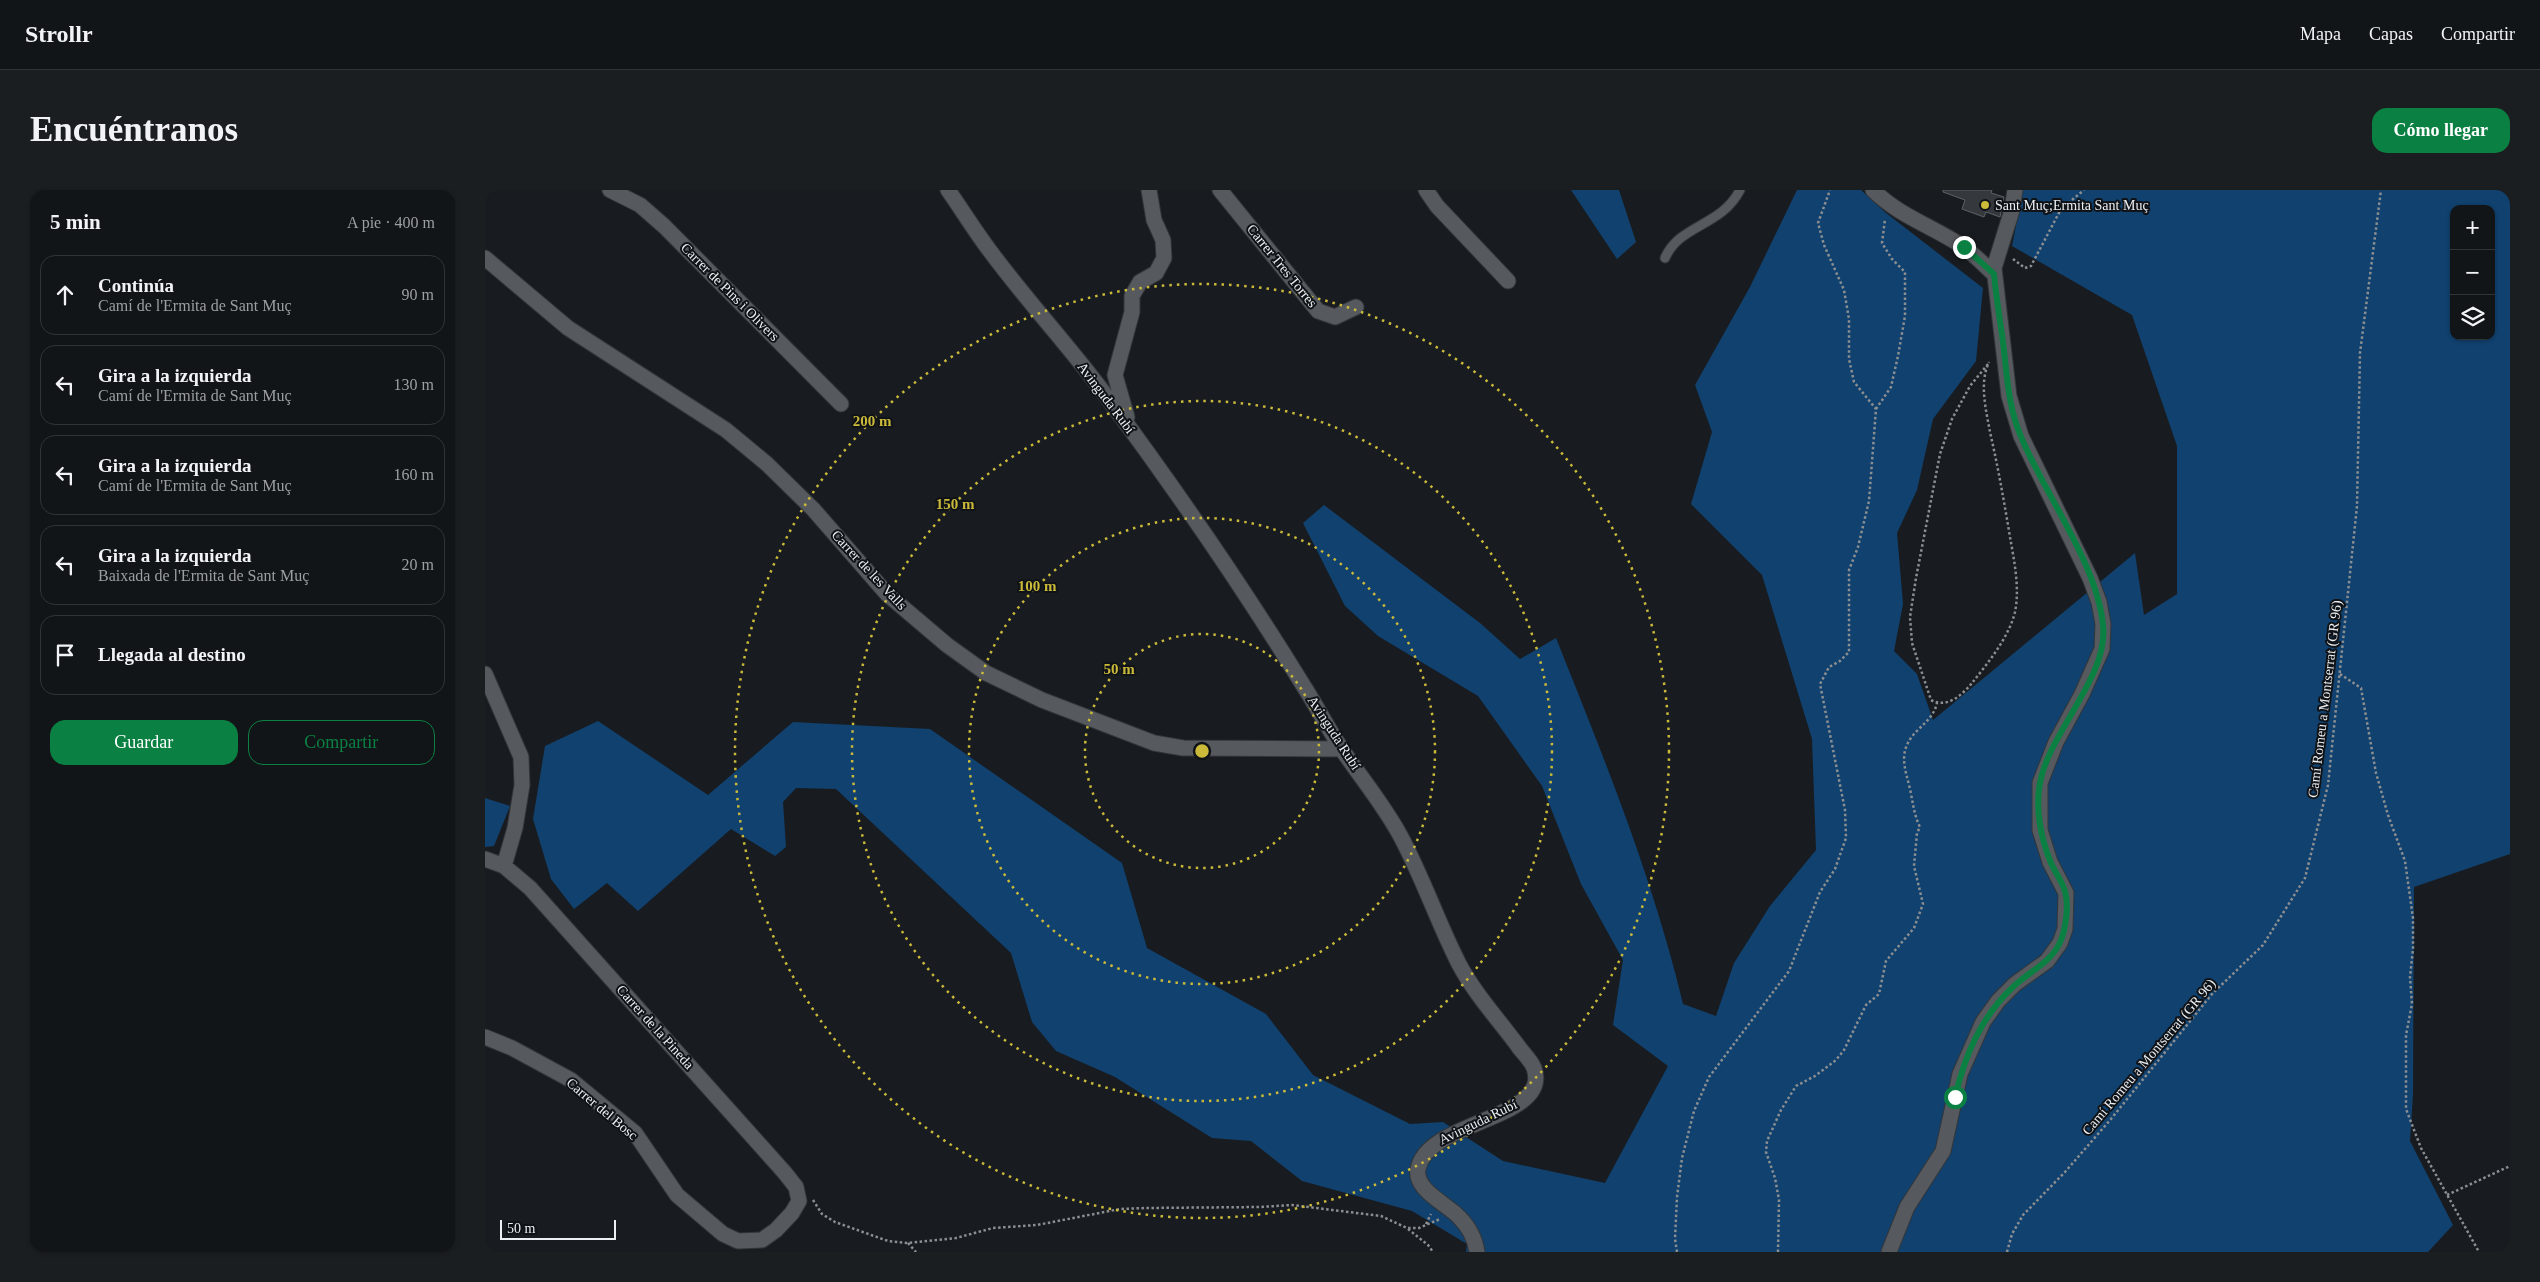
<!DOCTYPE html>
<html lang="es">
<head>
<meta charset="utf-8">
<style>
  body { margin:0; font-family:"Times New Roman",serif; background:#1b1e21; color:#f1f3f6 }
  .controls { position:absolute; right:15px; top:15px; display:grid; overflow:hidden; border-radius:10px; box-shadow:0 1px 4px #0004 }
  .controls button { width:45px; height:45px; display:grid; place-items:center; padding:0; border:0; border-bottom:1px solid #313437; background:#121518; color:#f1f3f6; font:25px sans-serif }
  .scale { position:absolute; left:15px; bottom:12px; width:116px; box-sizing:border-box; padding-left:5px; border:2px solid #edf0f3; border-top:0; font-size:14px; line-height:18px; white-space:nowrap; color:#edf0f3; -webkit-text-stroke:4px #0f1317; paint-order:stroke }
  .stop { position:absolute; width:15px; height:15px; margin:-11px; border:4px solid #0b8043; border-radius:50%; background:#fff }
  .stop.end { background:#0b8043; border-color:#fff; box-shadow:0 1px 5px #0008 }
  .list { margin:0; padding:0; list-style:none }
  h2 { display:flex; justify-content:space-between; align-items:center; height:65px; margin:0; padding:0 20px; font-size:21px }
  h2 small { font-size:16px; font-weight:400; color:#9c9fa2 }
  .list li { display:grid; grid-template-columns:32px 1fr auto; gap:15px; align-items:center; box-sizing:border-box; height:80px; margin:0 10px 10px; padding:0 10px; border:1px solid #313437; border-radius:15px }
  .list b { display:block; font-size:19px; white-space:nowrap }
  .list p { margin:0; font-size:16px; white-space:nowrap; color:#9c9fa2 }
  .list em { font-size:16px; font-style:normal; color:#9c9fa2 }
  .actions { display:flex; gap:10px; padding:15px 20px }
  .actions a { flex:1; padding:11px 0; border:1px solid #0b8043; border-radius:15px; text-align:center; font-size:18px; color:#0b8043 }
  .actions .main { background:#0b8043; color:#fff }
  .icon { flex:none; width:28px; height:28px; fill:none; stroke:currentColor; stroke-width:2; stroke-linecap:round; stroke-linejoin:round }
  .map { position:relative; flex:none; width:2025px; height:1062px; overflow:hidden; border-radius:15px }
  header { display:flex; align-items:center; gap:30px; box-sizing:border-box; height:70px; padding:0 25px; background:#121518; border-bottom:1px solid #313437 }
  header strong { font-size:24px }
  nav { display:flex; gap:28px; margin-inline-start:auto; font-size:18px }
  .intro { display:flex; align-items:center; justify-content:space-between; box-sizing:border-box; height:120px; padding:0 30px }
  h1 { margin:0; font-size:35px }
  .button { padding:12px 22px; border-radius:15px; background:#0b8043; color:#fff; font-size:18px; font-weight:700 }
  main { display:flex; gap:30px; padding:0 30px }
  aside { flex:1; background:#121518; border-radius:15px; box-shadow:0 1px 4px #0004 }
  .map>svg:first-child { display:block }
  .green { fill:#11416e; fill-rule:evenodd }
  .building { fill:#35393e; stroke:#5c6166 }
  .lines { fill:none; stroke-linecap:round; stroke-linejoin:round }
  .lane-casing { stroke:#333639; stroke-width:11 }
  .street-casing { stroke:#333639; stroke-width:17 }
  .path { stroke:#8c8f92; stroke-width:2.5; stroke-dasharray:2.5 2.5; stroke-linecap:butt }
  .lane { stroke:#565a5f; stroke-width:9 }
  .street { stroke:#565a5f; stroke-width:15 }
  .route { stroke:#0b8043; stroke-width:6 }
  .ring { fill:none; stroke:#cbba39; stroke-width:2.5; stroke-dasharray:2.5 5 }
  .poi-dot { fill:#cbba39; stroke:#0f1317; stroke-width:2 }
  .labels { text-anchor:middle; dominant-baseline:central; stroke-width:4; stroke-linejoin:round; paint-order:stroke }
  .poi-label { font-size:14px; fill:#edf0f3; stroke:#0f1317; text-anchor:start }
  .street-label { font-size:14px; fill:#edf0f3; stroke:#0f1317 }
  .centre { fill:#cbba39; stroke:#0f1317; stroke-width:2.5 }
  .ring-label { font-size:15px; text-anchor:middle; font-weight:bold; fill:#cbba39; stroke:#0f1317; stroke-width:4; stroke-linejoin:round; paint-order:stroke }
</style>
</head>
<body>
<header>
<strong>Strollr</strong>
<nav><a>Mapa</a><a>Capas</a><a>Compartir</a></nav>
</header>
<div class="intro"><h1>Encuéntranos</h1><a class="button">Cómo llegar</a></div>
<main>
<aside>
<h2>5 min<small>A pie · 400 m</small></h2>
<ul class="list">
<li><svg class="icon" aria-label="ahead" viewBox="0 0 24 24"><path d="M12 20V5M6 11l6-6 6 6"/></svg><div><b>Continúa</b><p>Camí de l'Ermita de Sant Muç</p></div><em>90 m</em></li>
<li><svg class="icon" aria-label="left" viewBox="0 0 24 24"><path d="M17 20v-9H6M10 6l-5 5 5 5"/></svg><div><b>Gira a la izquierda</b><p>Camí de l'Ermita de Sant Muç</p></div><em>130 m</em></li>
<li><svg class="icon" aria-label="left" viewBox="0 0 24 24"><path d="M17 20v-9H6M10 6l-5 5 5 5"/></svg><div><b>Gira a la izquierda</b><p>Camí de l'Ermita de Sant Muç</p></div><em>160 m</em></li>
<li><svg class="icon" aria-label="left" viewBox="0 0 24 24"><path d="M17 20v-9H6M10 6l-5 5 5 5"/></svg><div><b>Gira a la izquierda</b><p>Baixada de l'Ermita de Sant Muç</p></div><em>20 m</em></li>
<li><svg class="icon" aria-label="arrive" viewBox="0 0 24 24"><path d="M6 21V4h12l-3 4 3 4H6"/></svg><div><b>Llegada al destino</b></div></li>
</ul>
<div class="actions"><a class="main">Guardar</a><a>Compartir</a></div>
</aside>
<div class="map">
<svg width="2025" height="1062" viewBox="0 0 2025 1062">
  <rect width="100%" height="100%" fill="#181c20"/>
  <!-- green -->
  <path class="green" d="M 1086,0 L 1134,0 L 1151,52 L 1132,69 Z
    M 1312,0 L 1376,0 L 1401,23 L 1498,98 L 1491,171 L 1448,229 L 1432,300 L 1412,343 L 1418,414 L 1409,461 L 1432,484 L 1448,530 L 1650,363 L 1659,425 L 1692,404 L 1692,256 L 1647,125 L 1527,56 L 1538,0 L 2025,0 L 2025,664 L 1929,697 L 1928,904 L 1925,951 L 1968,1035 L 1943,1062 L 981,1062 L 982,1054 L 927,1021 L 817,991 L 766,951 L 727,948 L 630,887 L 571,861 L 547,832 L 526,763 L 351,599 L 311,598 L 298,612 L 301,657 L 290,666 L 246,639 L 153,721 L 122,693 L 89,719 L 66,689 L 48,629 L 60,556 L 113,531 L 223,605 L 308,532 L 445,539 L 637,673 L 662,758 L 781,824 L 828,885 L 925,934 L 958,932 L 1018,971 L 1120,993 L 1183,876 L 1128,835 L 1138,770 L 1096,694 L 1057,596 L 993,506 L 893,446 L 860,416 L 818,333 L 839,315 L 995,433 L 1035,469 L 1071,448 C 1119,568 1168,688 1198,814 L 1231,826 L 1249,773 L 1285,716 L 1331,660 L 1327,549 L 1277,385 L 1206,314 L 1227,242 L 1210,195 L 1265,97 ZM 1969,19 L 2006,19 L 2006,146 L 1969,146 Z
    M 0,608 L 25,616 L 9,656 L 0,657 Z"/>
  <!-- building -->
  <path class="building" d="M 1458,0 L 1507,0 L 1506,3 L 1519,7 L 1515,27 L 1501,22 L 1499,27 L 1477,19 L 1480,10 L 1458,2 Z"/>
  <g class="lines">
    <!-- lane casing -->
    <g class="lane-casing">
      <path id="lane" d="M 1180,68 C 1195,34 1236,37 1255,0"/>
    </g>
    <!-- street casing -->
    <g class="street-casing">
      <path id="street" d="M 125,0 L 155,15 L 179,36 L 356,214
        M 463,0 C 477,20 490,41 505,61 C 542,111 585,157 622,207 C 691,300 757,396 818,495 C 831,515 842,537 856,558 C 876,588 899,615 916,647 C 938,688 953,733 974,774 C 990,804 1013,829 1033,856 C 1037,862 1046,870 1049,878 C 1067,930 942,930 933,979 C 929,1000 962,1014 974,1027 C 984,1037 990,1048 992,1062
        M 735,0 L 833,121 L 850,127 L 871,117
        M 941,0 L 952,16 L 1023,91
        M 1388,0 C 1414,26 1447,36 1477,56 C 1489,64 1499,75 1509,84
        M 0,68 L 83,138 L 241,240 L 282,274 L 328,319 L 402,404 L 462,455 L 501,483 L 557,510 L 669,553 L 698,558 L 857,559
        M 642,227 L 630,185 L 647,122 L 647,106 L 655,92 L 671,83 L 679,68 L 678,50 L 669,30 L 664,0
        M 0,484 L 36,567 L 37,595 L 30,638 L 19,676
        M 0,669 L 19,676 L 45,698 L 300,983 L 311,997 L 314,1011 L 307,1023 L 291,1040 L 277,1050 L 253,1051 L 238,1044 L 192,1005 L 150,943 L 86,890 L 27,858 L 0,847
        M 1404,1062 L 1422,1017 L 1458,961 L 1475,884 L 1498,832 L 1513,811 L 1530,794 L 1562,771 L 1575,753 L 1580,739 L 1581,703 L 1565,672 L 1555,640 L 1555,593 L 1571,552 L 1597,504 L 1617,459 L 1618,434 L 1614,412 L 1605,388 L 1536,246 L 1524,206 L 1509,78 L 1527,20 L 1530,0"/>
    </g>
    <!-- path -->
    <path class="path" d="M 1528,69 L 1540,78 L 1546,76 L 1576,19 L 1599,0
      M 1503,174 L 1485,196 L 1467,229 L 1455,264 L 1431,388 L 1425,427 L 1427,453 L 1446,510 C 1462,519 1477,505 1487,493 C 1503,473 1524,447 1530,422 C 1535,398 1529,370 1525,347 C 1519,311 1513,277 1505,242 C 1501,220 1494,193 1504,172
      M 1391,219 L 1406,197 L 1413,166 L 1420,126 L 1420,82 L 1407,69 L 1397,53 L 1400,29
      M 1855,484 L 1876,498 L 1891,583 L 1903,625 L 1920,671 L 1928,728 L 1928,759 L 1925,787 L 1927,814 L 1921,845 L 1921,919 L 1936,958 L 1994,1062
      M 1962,1005 L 2025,976
      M 328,1010 L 337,1024 L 350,1032 L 403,1051 L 423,1053 L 471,1048 L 508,1038 L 552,1035 L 635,1019 L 660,1018 L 775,1017 L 807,1015 L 896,1026 L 922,1038 L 934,1038 L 955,1029
      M 941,1034 L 946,1024
      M 923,1039 L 943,1055 L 948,1062
      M 423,1053 L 431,1062
      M 1192,1062 L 1190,1049 L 1192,1007 L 1197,968 L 1209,921 L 1224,887 L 1304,781 L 1335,702 L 1350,679 L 1361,648 L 1360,620 L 1335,494 L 1344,477 L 1355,471 L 1364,462 L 1364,380 L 1373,357 L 1384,311 L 1391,219 L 1369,192 L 1364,169 L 1364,129 L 1359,100 L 1339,55 L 1333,33 L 1345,0
      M 1293,1062 L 1294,1010 L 1290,988 L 1281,962 L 1282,951 L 1296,920 L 1311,896 L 1330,886 L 1351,870 L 1359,860 L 1381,815 L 1394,804 L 1401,771 L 1429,738 L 1438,714 L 1429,676 L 1432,643 L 1435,637 C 1429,625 1428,613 1425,599 C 1420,578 1413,563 1429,544 C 1438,534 1449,527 1452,513
      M 1522,1062 L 1527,1044 L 1538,1025 L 1580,982 L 1626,929 L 1727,804 L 1778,755 L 1820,688 L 1843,595 L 1872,316 L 1875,163 L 1896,0"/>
    <!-- lane -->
    <use href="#lane" class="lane"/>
    <!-- street -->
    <use href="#street" class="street"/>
  </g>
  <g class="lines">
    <!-- route -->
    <path class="route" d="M 1470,907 C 1480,865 1496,827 1528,797 C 1544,781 1567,773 1576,750 C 1581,737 1584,715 1580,701 C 1577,691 1570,682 1566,673 C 1556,649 1550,619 1555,593 C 1564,542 1624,487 1618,435 C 1612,374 1561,306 1537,249 C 1523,218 1522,185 1518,152 C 1515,129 1511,107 1509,84 L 1479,57"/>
  </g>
  <!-- distance rings -->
  <g class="ring">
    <circle cx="717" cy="561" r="117"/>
    <circle cx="717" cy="561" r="233"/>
    <circle cx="717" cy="561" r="350"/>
    <circle cx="717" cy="561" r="467"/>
  </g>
  <!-- markers -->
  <circle class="poi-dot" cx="1500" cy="15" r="5"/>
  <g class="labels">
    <!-- poi labels -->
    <g class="poi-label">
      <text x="1510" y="15">Sant Muç;Ermita Sant Muç</text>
    </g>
    <!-- street labels -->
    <g class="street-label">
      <text transform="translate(797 76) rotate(51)">Carrer Tres Torres</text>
      <text transform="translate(245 102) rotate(45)">Carrer de Pins i Olivers</text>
      <text transform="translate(621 208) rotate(53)">Avinguda Rubí</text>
      <text transform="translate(384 380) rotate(47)">Carrer de les Valls</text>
      <text transform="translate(1840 509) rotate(-83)">Camí Romeu a Montserrat (GR 96)</text>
      <text transform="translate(849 543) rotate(57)">Avinguda Rubí</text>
      <text transform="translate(170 837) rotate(48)">Carrer de la Pineda</text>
      <text transform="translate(1664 867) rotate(-50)">Camí Romeu a Montserrat (GR 96)</text>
      <text transform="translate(117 919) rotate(40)">Carrer del Bosc</text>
      <text transform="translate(993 932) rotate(-26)">Avinguda Rubí</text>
    </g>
  </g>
  <circle cx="717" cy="561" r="8" class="centre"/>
  <g class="ring-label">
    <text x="387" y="236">200 m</text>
    <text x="470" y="319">150 m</text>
    <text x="552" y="401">100 m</text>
    <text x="634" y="484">50 m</text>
  </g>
</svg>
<div class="controls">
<button>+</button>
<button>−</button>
<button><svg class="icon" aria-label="layers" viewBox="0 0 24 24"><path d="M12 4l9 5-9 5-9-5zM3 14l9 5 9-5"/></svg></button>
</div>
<div class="scale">50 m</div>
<div class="stop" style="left:1470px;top:907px"></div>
<div class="stop end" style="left:1479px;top:57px"></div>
</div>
</main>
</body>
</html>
